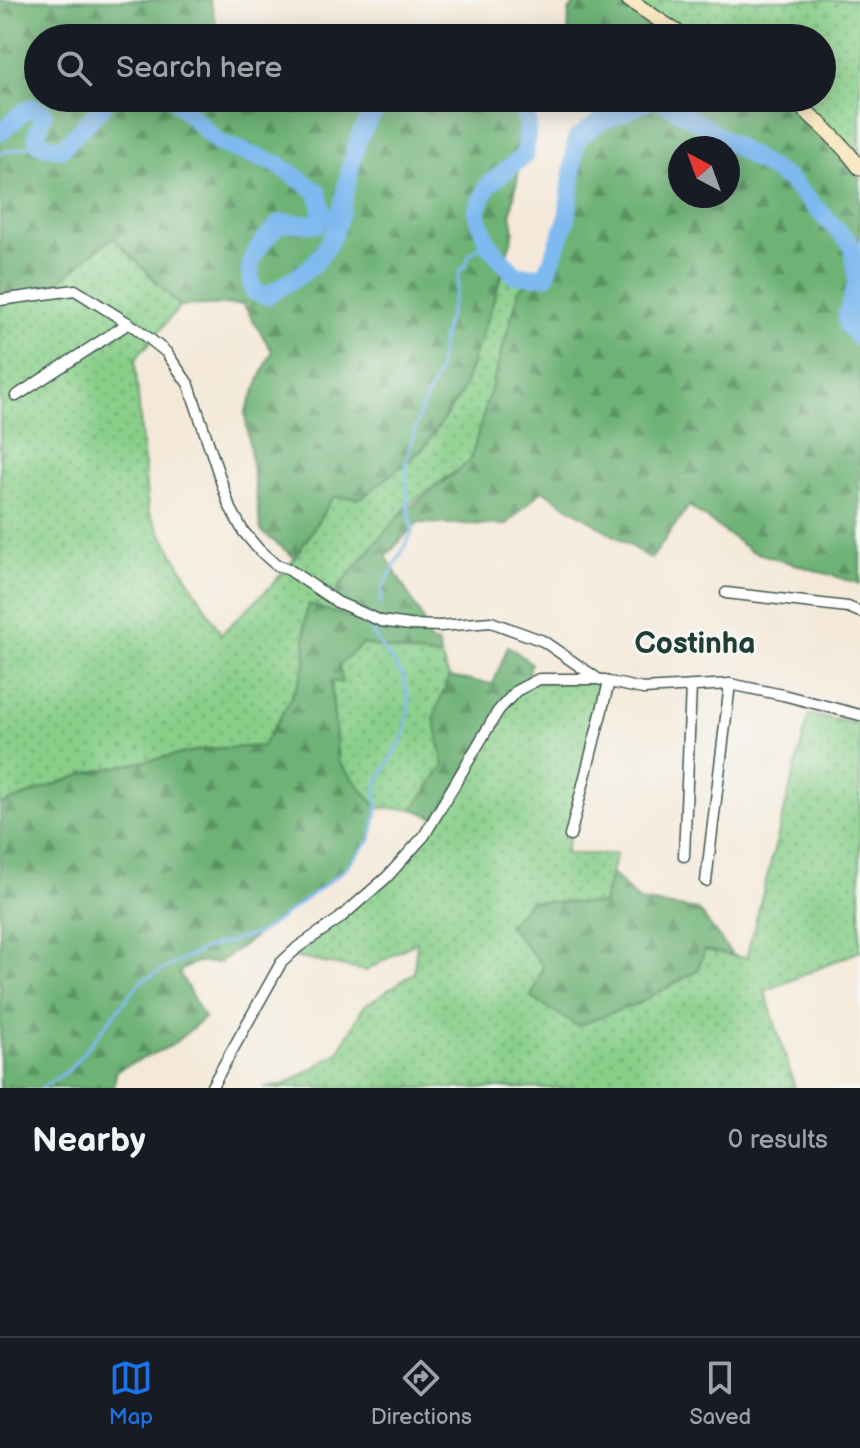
<!DOCTYPE html>
<html lang="en">
<head>
<meta charset="utf-8">
<style>
  body { margin:0; font-family:"Balsamiq Sans",sans-serif; background:#20242c; color:#f1f3f6 }
  .compass { position:absolute; left:668px; top:136px; width:72px; height:72px; border-radius:50%; background:#171b24; box-shadow:0 4px 20px #0003; rotate:319deg }
  .list { margin:0; padding:0; list-style:none }
  h2 { display:flex; justify-content:space-between; align-items:center; height:104px; margin:0; padding:0 32px; font-size:34px }
  h2 small { font-size:26px; font-weight:400; color:#9ea1a6 }
  .icon { flex:none; width:44px; height:44px; fill:none; stroke:currentColor; stroke-width:2; stroke-linecap:round; stroke-linejoin:round }
  .map { position:relative; flex:none; width:860px; height:1088px; overflow:hidden }
  .search { position:absolute; background:#171b24; box-shadow:0 4px 20px #0003; left:24px; right:24px; top:24px; height:88px; display:flex; align-items:center; gap:20px; box-sizing:border-box; padding:0 28px; border-radius:44px; color:#9ea1a6; font-size:30px }
  .sheet { height:248px; background:#171b24 }
  nav { display:flex; justify-content:space-around; align-items:center; box-sizing:border-box; height:112px; border-top:2px solid #363941; background:#171b24; font-size:22px; color:#9ea1a6 }
  nav a { display:grid; justify-items:center; gap:4px }
  nav .on { color:#1a73e8 }
  .map>svg:first-child { display:block }
  .grass { fill:url(#grass-dots); stroke:#54865f; stroke-width:2 }
  .forest { fill:url(#forest-firs); stroke:#467855; stroke-width:2; fill-rule:evenodd }
  .lines { fill:none; stroke-linecap:round; stroke-linejoin:round }
  .stream { stroke:#7eb9ef; stroke-width:3 }
  .river { stroke:#7eb9ef; stroke-width:18 }
  .minor-casing { stroke:#3f574d; stroke-width:13 }
  .secondary-casing { stroke:#3f574d; stroke-width:17 }
  .minor { stroke:#fff; stroke-width:10 }
  .secondary { stroke:#f8e8c3; stroke-width:14 }
  .labels { text-anchor:middle; dominant-baseline:central; stroke-width:6; stroke-linejoin:round; paint-order:stroke }
  .district-label { font-size:30px; font-weight:bold; fill:#1f3d34; stroke:#f6f6f2 }
</style>
</head>
<body>
<div class="map">
<svg width="860" height="1088" viewBox="0 0 860 1088">
  <defs>
    <pattern id="grass-dots" width="8" height="8" patternUnits="userSpaceOnUse" patternTransform="scale(2)"><rect width="8" height="8" fill="#89cf8a"/><path d="M2 2h.1M6 6h.1" fill="none" stroke="#6fa972" stroke-width="1.8" stroke-linecap="round"/></pattern>
    <pattern id="forest-firs" width="22" height="20" patternUnits="userSpaceOnUse" patternTransform="scale(2)"><rect width="22" height="20" fill="#6eb276"/><path d="M5 1l3.5 6h-7zM16 11l3.5 6h-7z" fill="#5a9262"/></pattern>
  </defs>
  <rect width="100%" height="100%" fill="#f6f6f2"/>
  <filter id="ink" filterUnits="userSpaceOnUse"><feTurbulence type="fractalNoise" baseFrequency=".0125" numOctaves="2"/><feDisplacementMap in="SourceGraphic" scale="16" xChannelSelector="R" yChannelSelector="G"/><feConvolveMatrix kernelMatrix="1 2 1 2 8 2 1 2 1" color-interpolation-filters="sRGB"/></filter>
  <filter id="wash" filterUnits="userSpaceOnUse"><feTurbulence type="fractalNoise" baseFrequency=".006" numOctaves="4" result="noise"/><feDisplacementMap in="SourceGraphic" scale="32" xChannelSelector="R" yChannelSelector="G"/><feGaussianBlur stdDeviation="1.8" result="paint"/><feColorMatrix in="noise" values="0 0 0 0 0 0 0 0 0 0 0 0 0 0 0 0 0 1.4 0 .05"/><feComposite in="paint" operator="in"/></filter>
  <g filter="url(#wash)">
    <rect width="100%" height="100%" fill="#f4e9d9"/>
    <!-- grass -->
    <path class="grass" d="M 629,0 L 860,0 L 860,178 L 815,118 L 782,98 L 822,98 L 822,38 L 686,38 Z
      M 113,237 L 180,306 L 135,360 L 148,511 L 221,634 L 272,585 L 295,558 L 333,497 L 461,394 L 506,264 L 515,275 L 546,276 L 520,289 L 470,461 L 408,505 L 337,589 L 370,616 L 373,627 L 309,604 C 299,628 310,645 304,667 C 295,696 278,721 262,747 L 206,749 L 87,773 L 0,805 L 0,299 L 45,292 Z
      M 362,644 C 389,648 414,655 441,657 L 449,677 L 434,717 L 444,766 L 413,809 L 378,808 L 337,761 L 331,680 L 339,665 Z
      M 609,682 L 565,854 L 616,854 L 603,904 L 530,901 L 639,1003 L 697,971 L 705,950 L 746,958 L 809,715 L 860,724 L 860,951 L 765,991 L 795,1088 L 263,1088 L 287,1084 L 338,1053 L 364,1006 L 414,973 L 417,941 L 366,971 L 288,956 L 387,877 L 424,836 L 498,711 L 526,683 Z"/>
    <!-- forest -->
    <path class="forest" d="M 0,0 L 210,0 L 220,38 L 38,38 L 38,98 L 299,98 L 307,103 L 320,98 L 517,98 L 528,122 L 511,213 L 514,231 L 494,299 L 461,394 L 423,449 L 362,498 L 333,497 L 295,558 L 261,531 L 245,413 L 272,351 L 243,304 L 180,306 L 113,237 L 45,292 L 0,299 Z
      M 578,0 L 629,0 L 685,38 L 568,38 L 569,11 Z
      M 607,98 L 781,98 L 815,118 L 860,178 L 860,584 L 751,551 L 689,506 L 651,559 L 542,490 L 506,525 L 417,523 L 386,556 L 422,618 L 430,642 L 438,644 L 441,657 C 414,655 389,648 362,644 L 339,665 L 342,683 L 331,681 L 338,761 L 378,808 L 371,839 L 343,871 L 219,963 L 196,962 L 179,972 L 204,1018 L 171,1046 L 117,1070 L 113,1088 L 0,1088 L 0,805 L 87,773 L 206,749 L 262,746 C 278,721 295,696 304,667 C 310,645 299,628 309,604 L 372,626 L 369,616 L 337,602 L 337,589 L 398,517 L 470,461 L 520,289 L 548,270 L 567,219 L 576,139 L 619,114 ZM 680,148 L 728,148 L 728,196 L 680,196 Z
      M 508,646 L 531,663 L 526,683 L 515,691 L 436,818 L 413,809 L 444,766 L 434,717 L 449,677 L 493,684 Z
      M 611,873 L 639,901 L 698,910 L 733,956 L 705,950 L 697,971 L 639,1003 L 577,1026 L 531,997 L 543,966 L 508,925 L 530,901 L 603,904 Z"/>
    <g class="lines">
      <!-- stream -->
      <path class="stream" d="M 0,153 L 39,144
        M 380,604 L 382,589 L 413,531 L 408,505 L 406,462 L 420,412 L 438,373 L 443,336 L 458,284 L 459,272 L 467,263 L 469,255 L 481,246 L 488,244
        M 42,1088 L 70,1069 L 141,981 L 206,948 L 260,933 L 343,871 L 371,839 L 378,808 L 376,792 L 379,779 L 405,734 L 409,700 L 403,676 L 373,635 L 373,627"/>
      <!-- river -->
      <path class="river" d="M 173,98 L 219,143 L 277,164 L 318,192 L 322,211 L 317,224 L 280,223 C 259,246 242,259 254,292 L 267,296 C 283,285 306,274 318,259 C 357,213 337,136 389,98
        M 517,98 L 528,122 L 525,155 L 488,185 L 476,212 L 488,244 L 515,275 L 546,276 L 567,219 L 576,139 L 596,124 L 656,98
        M 658,98 L 789,180 L 852,245 L 857,282 L 847,314 L 847,325 L 860,339
        M 0,132 C 13,125 18,112 32,107 L 44,113 L 36,136 L 39,144 L 61,149 L 102,108 L 106,98"/>
    </g>
  </g>
  <g filter="url(#ink)">
    <g class="lines">
      <!-- minor casing -->
      <g class="minor-casing">
        <path id="minor" d="M 0,300 L 75,290 L 136,328 L 166,352 L 189,385 L 229,505 L 243,531 L 259,550 L 276,565 L 288,569 L 337,602 L 381,621 L 410,625 L 440,626 L 491,622 L 543,641 L 598,679 L 609,682 L 643,689 L 730,684 L 783,695 L 860,715
          M 16,396 L 129,323
          M 726,593 L 848,607 L 860,612
          M 570,836 L 609,682
          M 684,856 L 691,686
          M 706,881 L 730,684
          M 211,1088 L 281,963 L 298,947 L 339,919 L 387,877 L 424,836 L 498,711 L 516,691 L 539,679 L 598,679"/>
      </g>
      <!-- secondary casing -->
      <g class="secondary-casing">
        <path id="secondary" d="M 629,0 L 686,38
          M 790,98 C 816,119 840,141 860,168"/>
      </g>
      <!-- minor -->
      <use href="#minor" class="minor"/>
      <!-- secondary -->
      <use href="#secondary" class="secondary"/>
    </g>
  </g>
  <g class="labels">
    <!-- district labels -->
    <g class="district-label">
      <text x="695" y="644">Costinha</text>
    </g>
  </g>
</svg>
<svg class="compass" viewBox="-18 -18 36 36"><path d="M0-13l5 13h-10z" fill="#e53935"/><path d="M0 13l5-13h-10z" fill="#9ea1a6"/></svg>
<div class="search"><svg class="icon" aria-label="search" viewBox="0 0 24 24"><circle cx="10" cy="10" r="6"/><path d="M15 15l6 6"/></svg>Search here</div>
</div>
<section class="sheet">
<h2>Nearby<small>0 results</small></h2>
<ul class="list">
</ul>
</section>
<nav>
<a class="on"><svg class="icon" aria-label="map" viewBox="0 0 24 24"><path d="M3 6l6-2 6 2 6-2v14l-6 2-6-2-6 2zM9 4v14M15 6v14"/></svg>Map</a>
<a><svg class="icon" aria-label="directions" viewBox="0 0 24 24"><path d="M12 3l9 9-9 9-9-9zM9 14v-3h6M13 9l2 2-2 2"/></svg>Directions</a>
<a><svg class="icon" aria-label="saved" viewBox="0 0 24 24"><path d="M7 4h10v16l-5-4-5 4z"/></svg>Saved</a>
</nav>
</body>
</html>
